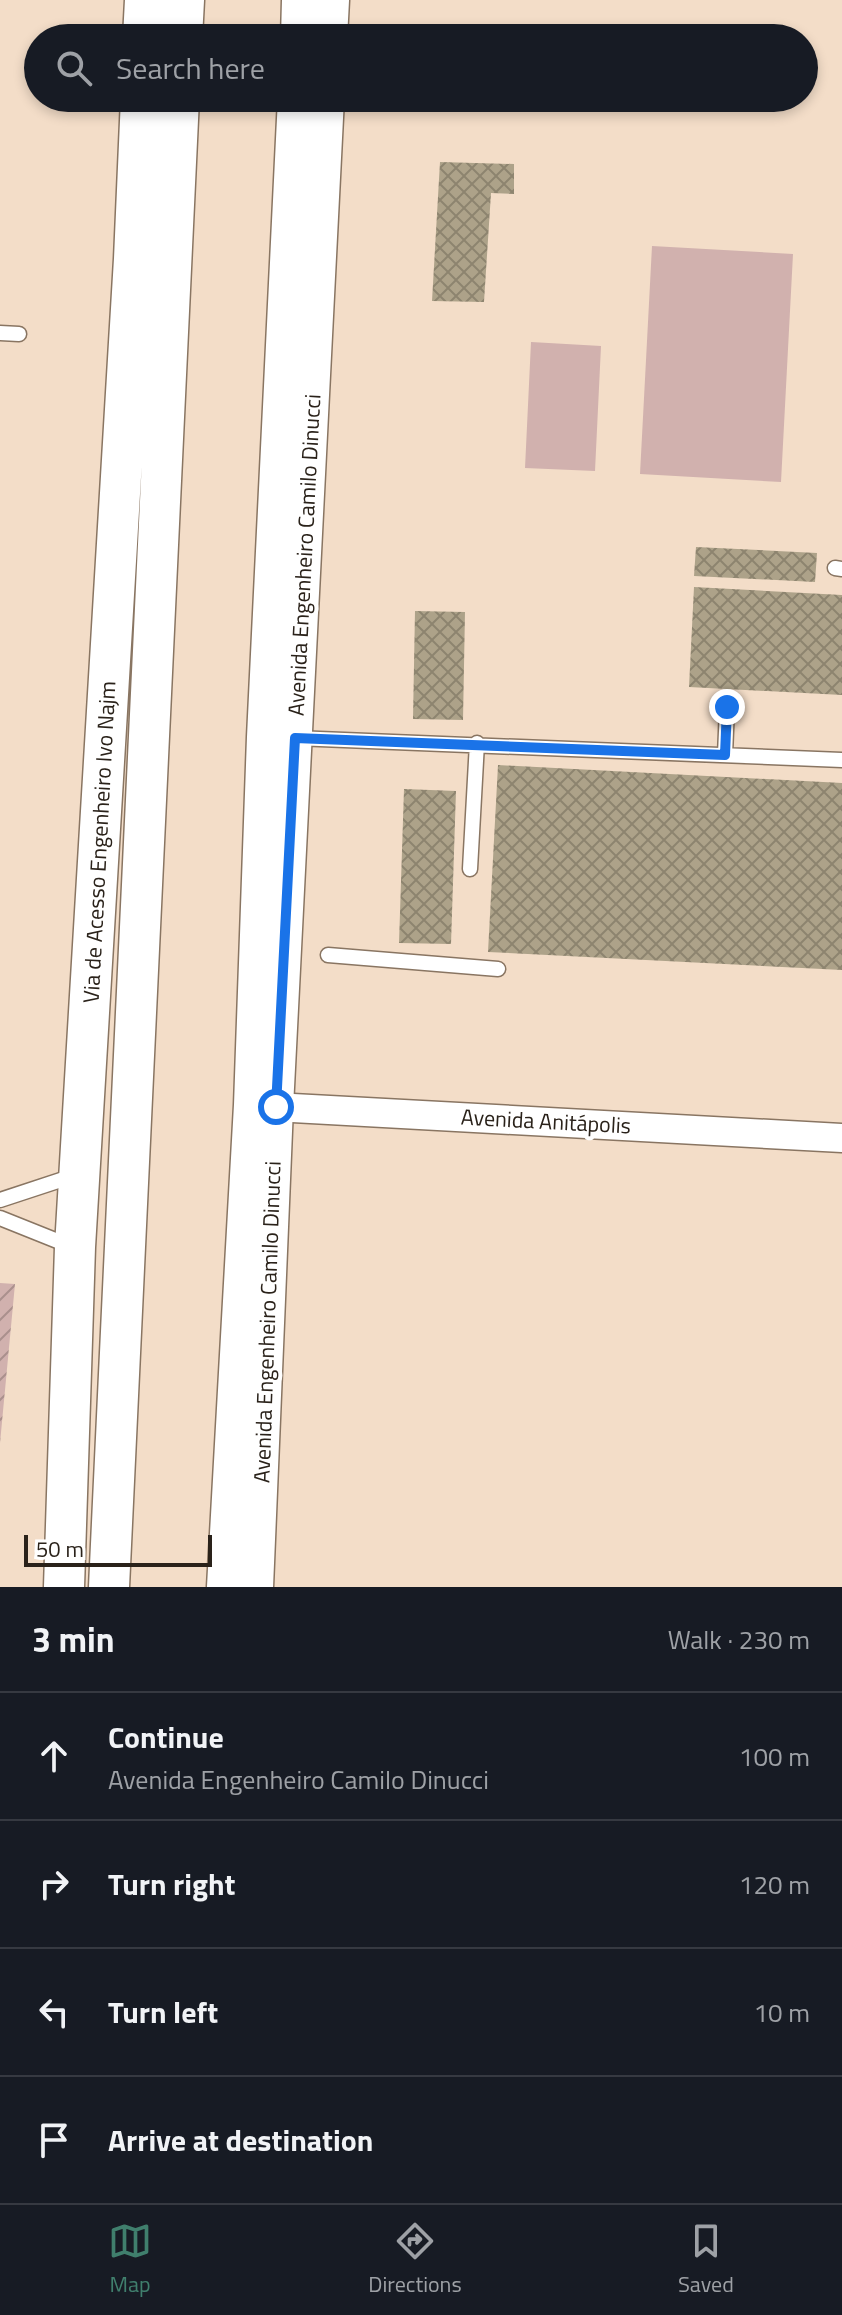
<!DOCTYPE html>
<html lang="en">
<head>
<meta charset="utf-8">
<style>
  body { margin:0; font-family:"Titillium Web",sans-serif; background:#242831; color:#f1f3f6 }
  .scale { position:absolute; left:24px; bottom:20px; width:188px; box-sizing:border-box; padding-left:8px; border:4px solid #2a221a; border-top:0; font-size:22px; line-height:28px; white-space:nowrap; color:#2a221a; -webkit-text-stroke:6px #fff; paint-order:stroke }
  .stop { position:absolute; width:24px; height:24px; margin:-18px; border:6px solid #1a73e8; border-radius:50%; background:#fff }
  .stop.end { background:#1a73e8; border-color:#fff; box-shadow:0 2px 8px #0008 }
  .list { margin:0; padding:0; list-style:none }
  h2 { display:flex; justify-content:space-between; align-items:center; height:104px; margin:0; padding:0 32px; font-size:34px }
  h2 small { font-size:26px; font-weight:400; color:#9ea1a6 }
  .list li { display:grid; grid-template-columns:52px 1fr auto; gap:24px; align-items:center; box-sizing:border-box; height:128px; padding:0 32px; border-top:2px solid #363941 }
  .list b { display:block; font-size:30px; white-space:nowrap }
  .list p { margin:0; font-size:26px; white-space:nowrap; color:#9ea1a6 }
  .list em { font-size:26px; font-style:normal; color:#9ea1a6 }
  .icon { flex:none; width:44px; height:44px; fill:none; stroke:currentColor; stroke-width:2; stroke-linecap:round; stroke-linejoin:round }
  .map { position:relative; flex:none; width:842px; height:1587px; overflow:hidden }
  .search { position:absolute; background:#171b24; box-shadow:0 4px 12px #0003; left:24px; right:24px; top:24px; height:88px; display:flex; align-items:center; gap:20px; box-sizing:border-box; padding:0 28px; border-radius:44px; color:#9ea1a6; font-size:30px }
  .sheet { height:616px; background:#171b24 }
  nav { display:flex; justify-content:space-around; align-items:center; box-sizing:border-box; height:112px; border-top:2px solid #363941; background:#171b24; font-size:22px; color:#9ea1a6 }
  nav a { display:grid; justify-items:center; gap:4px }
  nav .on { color:#407f6d }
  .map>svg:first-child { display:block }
  .garden { fill:url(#garden-furrows) }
  .pitch { fill:#d1b1ae }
  .building { fill:url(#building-cross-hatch) }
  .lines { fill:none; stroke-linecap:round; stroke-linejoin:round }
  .service-casing { stroke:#897562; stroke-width:17 }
  .minor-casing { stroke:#897562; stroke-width:31 }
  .tertiary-casing { stroke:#897562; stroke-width:37 }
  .secondary-casing { stroke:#897562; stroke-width:43 }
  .service { stroke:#fff; stroke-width:14 }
  .minor { stroke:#fff; stroke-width:28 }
  .tertiary { stroke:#fff; stroke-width:34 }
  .secondary { stroke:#fff; stroke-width:40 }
  .route { stroke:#1a73e8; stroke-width:10 }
  .labels { text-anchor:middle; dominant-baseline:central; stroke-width:8; stroke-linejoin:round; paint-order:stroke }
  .street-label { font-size:22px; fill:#2a221a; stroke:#fff }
</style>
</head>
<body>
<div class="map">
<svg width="842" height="1587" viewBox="0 0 842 1587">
  <defs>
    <pattern id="garden-furrows" width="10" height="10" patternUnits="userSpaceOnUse" patternTransform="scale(2)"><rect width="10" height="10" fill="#d1b1ae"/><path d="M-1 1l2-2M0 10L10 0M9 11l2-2" fill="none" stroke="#aa908d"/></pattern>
    <pattern id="building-cross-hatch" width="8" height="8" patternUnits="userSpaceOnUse" patternTransform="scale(2)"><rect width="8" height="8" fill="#ada289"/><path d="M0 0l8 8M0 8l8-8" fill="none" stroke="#8d846f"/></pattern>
  </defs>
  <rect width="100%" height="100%" fill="#f3ddc8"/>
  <!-- garden -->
  <path class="garden" d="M 0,1283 L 15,1284 L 0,1443 Z"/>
  <!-- pitch -->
  <path class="pitch" d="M 652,246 L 793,254 L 781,482 L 640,474 Z
    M 531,342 L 601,346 L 595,471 L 525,468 Z"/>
  <!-- building -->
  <path class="building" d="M 440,162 L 514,164 L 514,194 L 491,193 L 484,302 L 432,301 Z
    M 696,547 L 817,553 L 815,582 L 694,576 Z
    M 694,587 L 842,595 L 842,695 L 689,687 Z
    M 415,611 L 465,612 L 463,720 L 413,719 Z
    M 498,765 L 842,783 L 842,970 L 488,952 Z
    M 404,789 L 456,791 L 451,944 L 399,943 Z"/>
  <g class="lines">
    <!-- service casing -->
    <g class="service-casing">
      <path id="service" d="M 0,333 L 19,334
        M 835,568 L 842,569
        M 295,738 L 842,760
        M 725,755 L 727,707
        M 470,869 L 477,743
        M 328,955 L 498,969
        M 0,1200 L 76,1175
        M 0,1218 L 70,1246"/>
    </g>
    <!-- minor casing -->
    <g class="minor-casing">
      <path id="minor" d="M 256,1106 L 842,1138"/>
    </g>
    <!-- tertiary casing -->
    <g class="tertiary-casing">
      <path id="tertiary" d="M 298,38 L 299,0
        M 330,38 L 332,0
        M 224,1587 L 251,1105 L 264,737 L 295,98
        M 256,1587 L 276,1107 L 327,98"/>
    </g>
    <!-- secondary casing -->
    <g class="secondary-casing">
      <path id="secondary" d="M 143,38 L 145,0
        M 182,38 L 184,0
        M 64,1587 L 75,1247 L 134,259 L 141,98
        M 109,1587 L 179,98"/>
    </g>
    <!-- service -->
    <use href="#service" class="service"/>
    <!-- minor -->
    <use href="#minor" class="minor"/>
    <!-- tertiary -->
    <use href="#tertiary" class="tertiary"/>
    <!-- secondary -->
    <use href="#secondary" class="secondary"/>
  </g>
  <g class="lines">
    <!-- route -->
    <path class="route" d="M 276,1107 L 295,738 L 725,755 L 727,707"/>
  </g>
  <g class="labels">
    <!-- street labels -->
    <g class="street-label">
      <text transform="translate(304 555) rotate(-87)">Avenida Engenheiro Camilo Dinucci</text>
      <text transform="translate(99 842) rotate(-87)">Via de Acesso Engenheiro Ivo Najm</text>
      <text transform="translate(546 1121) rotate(3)">Avenida Anitápolis</text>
      <text transform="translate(267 1322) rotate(-88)">Avenida Engenheiro Camilo Dinucci</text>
    </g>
  </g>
</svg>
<div class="scale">50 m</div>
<div class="stop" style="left:276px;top:1107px"></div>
<div class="stop end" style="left:727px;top:707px"></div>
<div class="search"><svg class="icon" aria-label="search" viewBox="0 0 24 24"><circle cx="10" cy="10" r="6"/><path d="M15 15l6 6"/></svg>Search here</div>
</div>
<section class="sheet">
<h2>3 min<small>Walk · 230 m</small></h2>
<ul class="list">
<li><svg class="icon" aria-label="ahead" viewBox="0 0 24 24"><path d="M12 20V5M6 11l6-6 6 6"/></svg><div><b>Continue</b><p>Avenida Engenheiro Camilo Dinucci</p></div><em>100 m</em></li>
<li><svg class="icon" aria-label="right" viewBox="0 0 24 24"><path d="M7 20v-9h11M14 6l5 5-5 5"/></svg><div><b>Turn right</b></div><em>120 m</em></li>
<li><svg class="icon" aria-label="left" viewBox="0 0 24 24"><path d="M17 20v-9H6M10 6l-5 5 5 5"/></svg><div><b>Turn left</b></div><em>10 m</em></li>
<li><svg class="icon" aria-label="arrive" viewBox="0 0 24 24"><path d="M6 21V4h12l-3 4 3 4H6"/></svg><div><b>Arrive at destination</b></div></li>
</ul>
</section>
<nav>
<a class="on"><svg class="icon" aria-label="map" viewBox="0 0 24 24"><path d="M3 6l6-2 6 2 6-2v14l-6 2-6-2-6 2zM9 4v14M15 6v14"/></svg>Map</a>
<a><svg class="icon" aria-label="directions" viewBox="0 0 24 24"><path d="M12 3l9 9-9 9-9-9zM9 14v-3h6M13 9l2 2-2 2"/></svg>Directions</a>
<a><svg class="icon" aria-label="saved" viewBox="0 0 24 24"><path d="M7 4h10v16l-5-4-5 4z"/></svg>Saved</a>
</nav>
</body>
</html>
